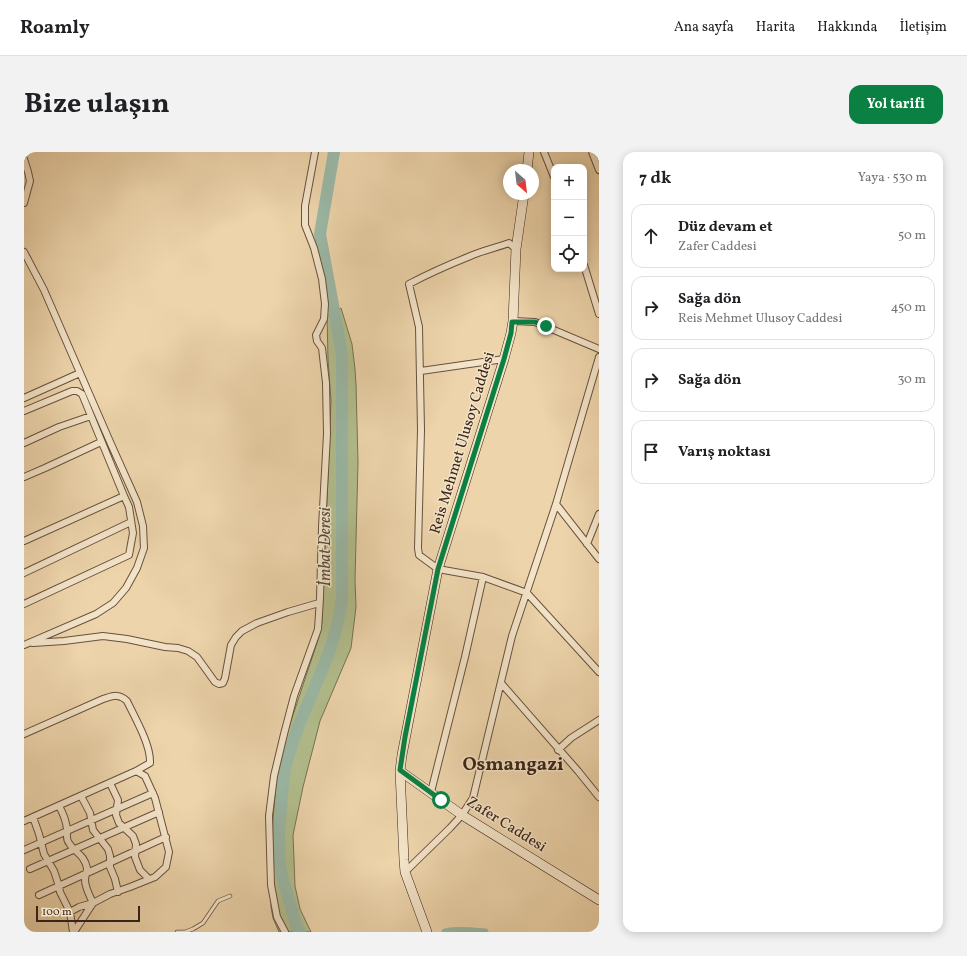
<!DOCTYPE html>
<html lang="tr">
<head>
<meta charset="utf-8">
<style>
  body { margin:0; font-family:Vollkorn,serif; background:#f2f2f2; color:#202124 }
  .controls { position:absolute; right:12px; top:12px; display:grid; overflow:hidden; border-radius:8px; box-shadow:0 2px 10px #0003 }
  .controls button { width:36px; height:36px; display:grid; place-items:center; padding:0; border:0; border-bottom:1px solid #e0e0e0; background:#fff; color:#202124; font:20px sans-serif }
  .compass { position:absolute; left:479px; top:12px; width:36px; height:36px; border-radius:50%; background:#fff; box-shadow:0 2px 10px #0003; rotate:152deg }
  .scale { position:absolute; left:12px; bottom:10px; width:104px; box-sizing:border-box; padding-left:4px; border:2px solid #3a2518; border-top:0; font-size:11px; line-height:14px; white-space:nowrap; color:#3a2518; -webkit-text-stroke:3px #f3e3c8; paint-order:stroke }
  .stop { position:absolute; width:12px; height:12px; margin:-9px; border:3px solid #0b8043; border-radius:50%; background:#fff }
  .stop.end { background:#0b8043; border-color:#fff; box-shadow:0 1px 4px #0008 }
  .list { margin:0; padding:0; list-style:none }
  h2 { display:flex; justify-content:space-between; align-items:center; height:52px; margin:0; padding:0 16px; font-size:17px }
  h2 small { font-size:13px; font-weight:400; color:#757577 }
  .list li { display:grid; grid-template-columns:26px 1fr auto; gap:12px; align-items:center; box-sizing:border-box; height:64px; margin:0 8px 8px; padding:0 8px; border:1px solid #e0e0e0; border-radius:12px }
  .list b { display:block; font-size:15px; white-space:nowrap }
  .list p { margin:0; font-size:13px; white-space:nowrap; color:#757577 }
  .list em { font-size:13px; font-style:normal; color:#757577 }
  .icon { flex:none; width:22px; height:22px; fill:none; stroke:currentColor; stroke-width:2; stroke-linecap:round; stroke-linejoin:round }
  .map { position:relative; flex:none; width:575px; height:780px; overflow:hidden; border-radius:12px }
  header { display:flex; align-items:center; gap:24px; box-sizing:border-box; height:56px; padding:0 20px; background:#fff; border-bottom:1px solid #e0e0e0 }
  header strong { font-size:19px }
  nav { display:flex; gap:22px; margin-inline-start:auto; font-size:14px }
  .intro { display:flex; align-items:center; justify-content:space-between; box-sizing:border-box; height:96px; padding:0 24px }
  h1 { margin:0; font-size:28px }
  .button { padding:10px 18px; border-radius:12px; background:#0b8043; color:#fff; font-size:14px; font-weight:700 }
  main { display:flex; gap:24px; padding:0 24px }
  aside { flex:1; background:#fff; border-radius:12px; box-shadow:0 2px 10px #0003 }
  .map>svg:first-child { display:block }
  .green { fill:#b2be8e; stroke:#767253 }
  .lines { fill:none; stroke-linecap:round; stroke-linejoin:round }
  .canal { stroke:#9ab8a6; stroke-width:7 }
  .river { stroke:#9ab8a6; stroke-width:12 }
  .lane-casing { stroke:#67513d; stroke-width:4.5 }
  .street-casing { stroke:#67513d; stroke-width:8 }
  .secondary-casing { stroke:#3a2518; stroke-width:10 }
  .lane { stroke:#f3e3c8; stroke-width:3 }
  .street { stroke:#f3e3c8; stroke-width:6 }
  .secondary { stroke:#f3e3c8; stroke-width:9 }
  .route { stroke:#0b8043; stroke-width:5 }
  .labels { text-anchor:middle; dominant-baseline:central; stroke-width:3; stroke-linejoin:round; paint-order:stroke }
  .street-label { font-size:15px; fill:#3a2518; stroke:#f3e3c8 }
  .water-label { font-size:16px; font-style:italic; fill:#524a3c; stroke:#f3e3c8 }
  .district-label { font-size:19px; font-weight:bold; fill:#3a2518; stroke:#f3e3c8 }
</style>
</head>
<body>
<header>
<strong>Roamly</strong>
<nav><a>Ana sayfa</a><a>Harita</a><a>Hakkında</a><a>İletişim</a></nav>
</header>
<div class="intro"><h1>Bize ulaşın</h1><a class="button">Yol tarifi</a></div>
<main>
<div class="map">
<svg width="575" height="780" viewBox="0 0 575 780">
  <rect width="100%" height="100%" fill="#edd4ab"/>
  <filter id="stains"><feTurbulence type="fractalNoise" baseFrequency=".005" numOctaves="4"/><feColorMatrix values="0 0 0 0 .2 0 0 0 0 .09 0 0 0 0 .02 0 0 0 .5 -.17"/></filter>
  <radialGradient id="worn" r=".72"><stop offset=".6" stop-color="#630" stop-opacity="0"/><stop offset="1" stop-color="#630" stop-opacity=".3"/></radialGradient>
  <!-- green -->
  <path class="green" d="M 317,156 L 328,192 L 331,217 L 332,232 L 334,310 L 331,428 L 332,455 L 327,496 L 296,569 L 279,635 L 269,683 L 271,734 L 276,757 L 287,780 L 255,780 L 249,766 L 247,755 L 249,667 L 253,624 L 260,590 L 295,485 L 298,469 L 307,249 L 304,207 L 303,164 Z"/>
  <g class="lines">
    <!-- canal -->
    <path class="canal" d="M 421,780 C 435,777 448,779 461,780"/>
    <!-- river -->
    <path class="river" d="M 276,780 L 272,773 C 268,756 262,740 258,723 C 253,701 255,678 257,656 C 258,643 259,630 261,617 C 264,602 270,588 275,573 C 291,532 313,492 318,447 L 318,202 L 296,82 L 310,0"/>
    <!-- lane casing -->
    <g class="lane-casing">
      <path id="lane" d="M 153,780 L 161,780 L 169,777 L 179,771 L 194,749 L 206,744"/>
    </g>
    <!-- street casing -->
    <g class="street-casing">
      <path id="street" d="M 520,0 L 530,25
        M 568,0 L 575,18
        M 0,7 L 4,20 L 6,29 L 0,51
        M 492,97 L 485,91 C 471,96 457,99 444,105 C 424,113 404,122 385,132 L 395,175 L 397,278 L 394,396 L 395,403 L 414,417 L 459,425 L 503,441 L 575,520
        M 0,100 L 20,138 L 87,292 L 113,350 L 119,374 L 120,396 L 113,416 L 102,436 L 89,451 L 72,462 L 0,493
        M 560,113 L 575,162
        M 489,169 L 511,170 L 575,197
        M 397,219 L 480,207
        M 0,246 L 56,221
        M 0,259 L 48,239 L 53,239 L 58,242 L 100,344 L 105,355 L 109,381 L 105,403 L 0,452
        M 0,291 L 35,275 L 67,264
        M 0,325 L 21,316 L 77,290
        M 532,352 L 575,407
        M 0,389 L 100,344
        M 563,392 L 575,362
        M 0,421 L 107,370
        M 9,491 L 40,489 L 79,484 L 103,487 L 141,495 L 154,496 L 164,499 L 173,505 L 191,530 L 195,532 L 199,531 L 201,526 L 207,493 L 212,485 L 218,479 L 233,471 L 264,460 L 295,451
        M 477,531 L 554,619 L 575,645
        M 0,582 L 79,547 C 89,544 95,541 103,549 C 111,566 127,593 126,611 L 112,619 L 0,669
        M 534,598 L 547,586 L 575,568
        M 86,631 L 94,648 L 92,663 L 95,671 L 109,684 L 112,692 L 111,705 L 116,718 L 125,727
        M 407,640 L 441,505 L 459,425
        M 57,644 L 66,661 L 69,678 L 84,697 L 86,704 L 86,715 L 91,727 L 94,740
        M 35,654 C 39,661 42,669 43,677 C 44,682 41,686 45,691 C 51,701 60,702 63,716 C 63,720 61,724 61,728 C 61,736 66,744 69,751 L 55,755 L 46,760
        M 9,665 L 15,682 L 20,702 L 30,719 L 35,734 L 36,740 L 46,760 L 49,780
        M 0,698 L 129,641
        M 6,717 L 135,660
        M 381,720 L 426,676 L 438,663 L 449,646 L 488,484 L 532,352 L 575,205
        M 15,743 L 142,685
        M 50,780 L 69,751 L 86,742 L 106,735 L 131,725 L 142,715 L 145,700 L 131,646 L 121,624 L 112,619
        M 261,780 L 253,765 L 247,733 L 245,664 L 250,624 L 260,582 L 270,544 L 294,477 L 296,446 L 298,375 L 303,282 L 302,231 L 298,196 L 293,189 L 292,183 L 300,167 L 301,152 L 298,127 L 290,96 L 281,73 L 281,54 L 291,0"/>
    </g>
    <!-- secondary casing -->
    <g class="secondary-casing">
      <path id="secondary" d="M 503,18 L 505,0
        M 376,619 L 438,663 L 575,748
        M 403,780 L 381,720 L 380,708 L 376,619 L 378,603 L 414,417 L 446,315 L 480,207 L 487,181 L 489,169 L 492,97 L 500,42"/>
    </g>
    <!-- lane -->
    <use href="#lane" class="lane"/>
    <!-- street -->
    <use href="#street" class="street"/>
    <!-- secondary -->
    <use href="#secondary" class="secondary"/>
  </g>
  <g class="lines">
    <!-- route -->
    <path class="route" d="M 417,648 L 376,618 L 381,585 L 414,417 L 446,315 L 480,207 L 487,181 L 488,170 L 511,170 L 522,174"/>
  </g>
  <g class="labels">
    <!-- street labels -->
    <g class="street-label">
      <text transform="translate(439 291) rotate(-73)">Reis Mehmet Ulusoy Caddesi</text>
      <text transform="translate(482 673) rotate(32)">Zafer Caddesi</text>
    </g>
    <!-- water labels -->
    <g class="water-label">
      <text transform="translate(302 395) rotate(-90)">İmbat Deresi</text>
    </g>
    <!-- district labels -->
    <g class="district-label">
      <text x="489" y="613">Osmangazi</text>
    </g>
  </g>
  <rect width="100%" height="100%" filter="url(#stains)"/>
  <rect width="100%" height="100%" fill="url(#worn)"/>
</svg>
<div class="controls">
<button>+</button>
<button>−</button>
<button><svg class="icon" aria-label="locate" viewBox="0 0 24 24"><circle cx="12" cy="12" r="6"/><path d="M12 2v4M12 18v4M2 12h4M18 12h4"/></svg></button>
</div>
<svg class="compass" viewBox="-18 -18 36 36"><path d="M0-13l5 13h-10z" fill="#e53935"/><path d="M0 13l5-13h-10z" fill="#757577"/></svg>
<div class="scale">100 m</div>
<div class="stop" style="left:417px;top:648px"></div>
<div class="stop end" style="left:522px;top:174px"></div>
</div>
<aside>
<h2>7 dk<small>Yaya · 530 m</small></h2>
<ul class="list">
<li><svg class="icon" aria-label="ahead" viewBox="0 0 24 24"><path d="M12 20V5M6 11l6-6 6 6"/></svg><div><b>Düz devam et</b><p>Zafer Caddesi</p></div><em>50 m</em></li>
<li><svg class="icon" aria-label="right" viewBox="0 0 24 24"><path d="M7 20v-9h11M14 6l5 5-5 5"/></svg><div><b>Sağa dön</b><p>Reis Mehmet Ulusoy Caddesi</p></div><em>450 m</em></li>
<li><svg class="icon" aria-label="right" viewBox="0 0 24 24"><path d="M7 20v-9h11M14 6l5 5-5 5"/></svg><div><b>Sağa dön</b></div><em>30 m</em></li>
<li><svg class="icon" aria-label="arrive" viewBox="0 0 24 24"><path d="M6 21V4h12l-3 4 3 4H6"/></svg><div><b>Varış noktası</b></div></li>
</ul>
</aside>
</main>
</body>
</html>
